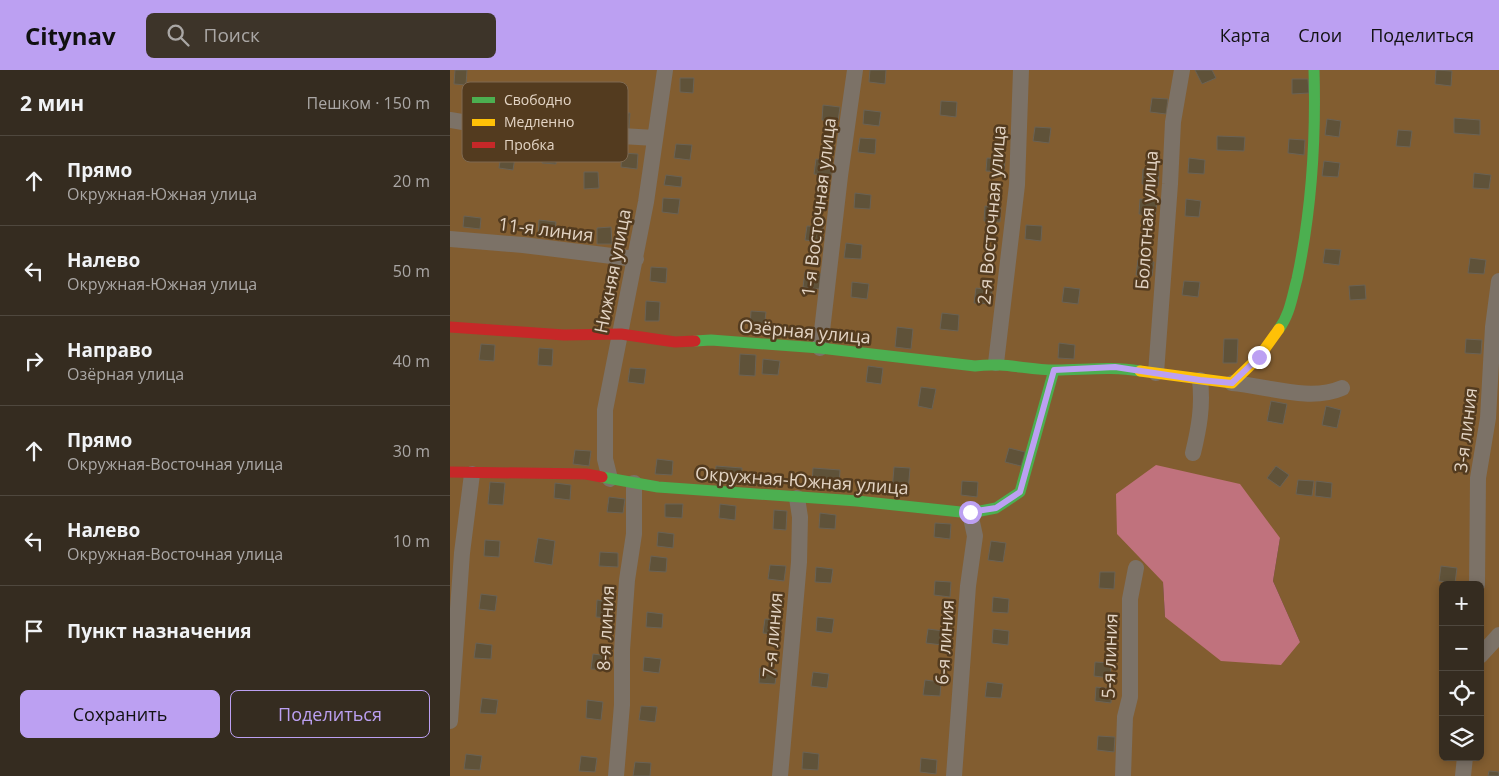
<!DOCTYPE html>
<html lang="ru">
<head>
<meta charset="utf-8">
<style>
  body { margin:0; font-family:"Open Sans",sans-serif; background:#3d3429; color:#f1f3f6 }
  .controls { position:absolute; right:15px; bottom:15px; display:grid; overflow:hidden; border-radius:8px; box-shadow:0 2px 8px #0003 }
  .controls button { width:45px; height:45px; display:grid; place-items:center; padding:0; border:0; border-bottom:1px solid #4f483e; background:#352c20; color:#f1f3f6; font:25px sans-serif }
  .stop { position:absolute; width:15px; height:15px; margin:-11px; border:4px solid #bca0f2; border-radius:50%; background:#fff }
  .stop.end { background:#bca0f2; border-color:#fff; box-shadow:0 1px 5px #0008 }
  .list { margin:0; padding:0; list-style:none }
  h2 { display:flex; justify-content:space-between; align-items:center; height:65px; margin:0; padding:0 20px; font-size:21px }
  h2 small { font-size:16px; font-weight:400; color:#aaa7a5 }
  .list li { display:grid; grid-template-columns:32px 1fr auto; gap:15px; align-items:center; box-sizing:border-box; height:90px; padding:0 20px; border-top:1px solid #4f483e }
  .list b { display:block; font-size:19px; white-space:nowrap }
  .list p { margin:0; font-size:16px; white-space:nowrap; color:#aaa7a5 }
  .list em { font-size:16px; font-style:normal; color:#aaa7a5 }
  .actions { display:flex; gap:10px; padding:15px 20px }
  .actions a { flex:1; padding:11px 0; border:1px solid #bca0f2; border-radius:8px; text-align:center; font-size:18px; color:#bca0f2 }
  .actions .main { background:#bca0f2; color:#111 }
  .icon { flex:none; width:28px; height:28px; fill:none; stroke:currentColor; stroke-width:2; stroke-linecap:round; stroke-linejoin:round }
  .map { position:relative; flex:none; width:1049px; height:706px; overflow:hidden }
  header { display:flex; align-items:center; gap:30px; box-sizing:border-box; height:70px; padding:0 25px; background:#bca0f2; color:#111 }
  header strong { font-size:24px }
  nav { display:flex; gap:28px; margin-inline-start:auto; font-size:18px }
  .search { width:350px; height:45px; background:#3d3429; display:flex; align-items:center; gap:12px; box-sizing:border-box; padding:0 18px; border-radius:8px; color:#aaa7a5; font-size:19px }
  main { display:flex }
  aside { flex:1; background:#352c20 }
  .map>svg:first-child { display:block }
  .green { fill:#825d30; fill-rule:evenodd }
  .water { fill:#c0727d }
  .building { fill:#5f5239; stroke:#6a6254 }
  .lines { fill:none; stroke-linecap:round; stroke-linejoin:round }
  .street { stroke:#7c7267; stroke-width:16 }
  .fast { stroke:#4caf50; stroke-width:11 }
  .slow { stroke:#ffc107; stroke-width:11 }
  .jam { stroke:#c62828; stroke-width:11 }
  .route { stroke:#bca0f2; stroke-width:6 }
  .labels { text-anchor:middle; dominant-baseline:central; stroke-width:5; stroke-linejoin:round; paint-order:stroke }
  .street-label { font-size:18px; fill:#e3d4c4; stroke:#533b1f }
  .key { fill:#533b1f; stroke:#7e6951; stroke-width:1 }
  .key-label { font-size:14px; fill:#e3d4c4 }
</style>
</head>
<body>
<header>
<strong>Citynav</strong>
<div class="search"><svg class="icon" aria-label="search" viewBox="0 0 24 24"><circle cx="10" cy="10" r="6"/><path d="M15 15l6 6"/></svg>Поиск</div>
<nav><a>Карта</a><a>Слои</a><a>Поделиться</a></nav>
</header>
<main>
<aside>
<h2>2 мин<small>Пешком · 150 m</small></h2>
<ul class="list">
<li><svg class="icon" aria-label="ahead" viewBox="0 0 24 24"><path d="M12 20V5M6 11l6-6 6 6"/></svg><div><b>Прямо</b><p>Окружная-Южная улица</p></div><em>20 m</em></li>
<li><svg class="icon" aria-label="left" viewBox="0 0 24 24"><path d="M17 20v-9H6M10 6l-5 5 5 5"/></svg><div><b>Налево</b><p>Окружная-Южная улица</p></div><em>50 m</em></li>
<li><svg class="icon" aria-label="right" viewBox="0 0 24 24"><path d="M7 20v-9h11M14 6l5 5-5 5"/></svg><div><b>Направо</b><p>Озёрная улица</p></div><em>40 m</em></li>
<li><svg class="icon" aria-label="ahead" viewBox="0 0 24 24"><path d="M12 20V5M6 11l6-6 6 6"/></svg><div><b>Прямо</b><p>Окружная-Восточная улица</p></div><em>30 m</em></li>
<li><svg class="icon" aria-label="left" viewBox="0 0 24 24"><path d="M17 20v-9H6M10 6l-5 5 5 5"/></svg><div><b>Налево</b><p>Окружная-Восточная улица</p></div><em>10 m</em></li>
<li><svg class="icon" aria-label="arrive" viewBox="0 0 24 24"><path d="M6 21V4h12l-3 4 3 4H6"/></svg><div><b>Пункт назначения</b></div></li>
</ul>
<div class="actions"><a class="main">Сохранить</a><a>Поделиться</a></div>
</aside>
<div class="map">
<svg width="1049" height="706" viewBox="0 0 1049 706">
  <rect width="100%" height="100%" fill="#473a2b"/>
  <!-- green -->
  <path class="green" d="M 0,0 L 1049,0 L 1049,706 L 0,706 ZM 830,468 L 823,511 L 850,572 L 715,547 L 713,512 ZM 993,515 L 1030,515 L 1030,687 L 993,687 Z"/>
  <!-- water -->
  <path class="water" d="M 706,395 L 790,414 L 830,468 L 823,511 L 850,572 L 831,595 L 771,591 L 715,547 L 713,512 L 667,464 L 666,424 Z"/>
  <!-- building -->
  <path class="building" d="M 5,0 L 17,0 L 16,15 L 4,14 Z
    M 420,0 L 436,0 L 435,14 L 419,12 Z
    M 745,0 L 762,0 L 766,8 L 752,14 Z
    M 986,0 L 1002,1 L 1001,16 L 985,14 Z
    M 230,8 L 244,8 L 243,23 L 230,22 Z
    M 842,9 L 858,9 L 859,23 L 842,24 Z
    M 702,28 L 718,29 L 716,44 L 700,42 Z
    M 491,31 L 507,32 L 506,47 L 490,45 Z
    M 373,35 L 390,37 L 388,51 L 372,50 Z
    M 414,40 L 431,42 L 429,56 L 413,54 Z
    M 165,43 L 180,43 L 179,59 L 165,59 Z
    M 1004,48 L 1030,50 L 1030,65 L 1004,63 Z
    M 877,49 L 891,51 L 889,67 L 875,65 Z
    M 585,57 L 601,58 L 599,73 L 583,71 Z
    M 948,60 L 962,61 L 960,77 L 946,76 Z
    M 767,66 L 795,67 L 794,81 L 767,80 Z
    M 410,68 L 426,69 L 425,84 L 408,82 Z
    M 839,69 L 855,70 L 854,85 L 838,83 Z
    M 94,72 L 108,74 L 106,94 L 92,93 Z
    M 226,74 L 242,75 L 240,90 L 224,88 Z
    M 52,79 L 66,81 L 63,100 L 49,98 Z
    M 172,83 L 188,84 L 187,99 L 171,97 Z
    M 537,88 L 555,89 L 554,102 L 536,101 Z
    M 739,88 L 755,90 L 754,104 L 738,103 Z
    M 366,89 L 382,91 L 381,106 L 364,104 Z
    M 874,91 L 890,93 L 888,107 L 872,106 Z
    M 693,99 L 709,101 L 708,116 L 692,114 Z
    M 134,102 L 148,102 L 149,118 L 134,119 Z
    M 1024,103 L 1041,105 L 1039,119 L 1023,118 Z
    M 216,105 L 232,107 L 231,117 L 214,115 Z
    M 405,123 L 421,125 L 420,139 L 404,138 Z
    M 213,128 L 230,129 L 228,144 L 212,142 Z
    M 690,129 L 707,131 L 705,146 L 689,144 Z
    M 736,129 L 751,131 L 749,147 L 735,146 Z
    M 535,136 L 551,138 L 550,152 L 534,151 Z
    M 14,146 L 31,148 L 30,159 L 13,157 Z
    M 89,150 L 106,152 L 104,168 L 88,166 Z
    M 576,155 L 592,156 L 591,171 L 575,169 Z
    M 357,156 L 373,157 L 371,172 L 355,170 Z
    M 161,157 L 162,174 L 147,174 L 147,158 Z
    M 396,173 L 412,175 L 411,189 L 394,188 Z
    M 875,179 L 891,180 L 889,195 L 873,193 Z
    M 1020,188 L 1036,190 L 1034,204 L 1018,203 Z
    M 688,190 L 704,192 L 702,206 L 686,205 Z
    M 201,197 L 217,198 L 216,213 L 200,211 Z
    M 355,202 L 371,204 L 369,219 L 353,217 Z
    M 734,211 L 750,212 L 748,227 L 732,225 Z
    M 402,212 L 419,214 L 417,229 L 401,227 Z
    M 915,215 L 916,229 L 900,230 L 899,216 Z
    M 614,217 L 630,219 L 628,234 L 612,232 Z
    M 526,218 L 542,220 L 541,234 L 524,233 Z
    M 196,231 L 210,232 L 209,251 L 195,251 Z
    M 301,241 L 316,242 L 314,259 L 300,257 Z
    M 492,243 L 509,245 L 508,261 L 490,259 Z
    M 447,257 L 463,259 L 461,279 L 445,277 Z
    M 774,269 L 788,269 L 787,293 L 773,293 Z
    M 1016,269 L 1032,270 L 1031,284 L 1015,283 Z
    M 609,273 L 625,275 L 624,289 L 608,288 Z
    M 31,274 L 45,275 L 44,291 L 29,290 Z
    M 89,278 L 103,279 L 102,296 L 88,295 Z
    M 290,284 L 306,285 L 305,306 L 289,305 Z
    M 313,289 L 330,291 L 328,305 L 312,304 Z
    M 418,296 L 433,298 L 431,314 L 416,312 Z
    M 180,298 L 196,299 L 194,314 L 178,312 Z
    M 471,317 L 486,319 L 482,339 L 468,336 Z
    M 821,331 L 837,334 L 833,354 L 817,351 Z
    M 876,336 L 891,340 L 887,358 L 872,355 Z
    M 559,378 L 575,382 L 571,396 L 555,392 Z
    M 125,380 L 141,381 L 139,396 L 123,394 Z
    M 207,389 L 223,391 L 222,405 L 205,404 Z
    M 266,396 L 292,398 L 291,412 L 265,410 Z
    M 826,396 L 839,405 L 830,417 L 817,408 Z
    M 444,397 L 460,398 L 458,422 L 442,421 Z
    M 363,398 L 390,400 L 389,416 L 362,414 Z
    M 848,410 L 864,411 L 862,426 L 846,424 Z
    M 512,411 L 528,412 L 527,427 L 511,425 Z
    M 866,411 L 882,413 L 881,428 L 865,426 Z
    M 40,412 L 55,413 L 53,435 L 38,434 Z
    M 105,413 L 121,415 L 120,430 L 104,428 Z
    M 159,427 L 175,429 L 173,443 L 157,442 Z
    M 215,434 L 233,434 L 232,448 L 215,447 Z
    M 270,434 L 286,436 L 285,450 L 269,448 Z
    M 324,440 L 337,441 L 336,460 L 323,459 Z
    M 370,443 L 386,445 L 385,459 L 369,458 Z
    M 485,453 L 501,454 L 500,469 L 484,467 Z
    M 208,462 L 224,464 L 223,478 L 207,476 Z
    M 88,468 L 105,471 L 102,495 L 84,492 Z
    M 35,470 L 50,471 L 49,487 L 34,486 Z
    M 541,471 L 556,473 L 553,492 L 538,490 Z
    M 150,482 L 168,483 L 168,497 L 149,496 Z
    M 201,486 L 217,488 L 216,502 L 199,501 Z
    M 320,495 L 336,496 L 334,511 L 318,509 Z
    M 991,496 L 1007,498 L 1005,513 L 989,511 Z
    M 366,497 L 383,499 L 381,513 L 365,512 Z
    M 650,502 L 665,502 L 664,519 L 649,518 Z
    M 485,511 L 501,512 L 500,527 L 484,525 Z
    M 31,524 L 47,526 L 45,541 L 29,539 Z
    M 543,527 L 559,529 L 558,543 L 542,542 Z
    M 147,530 L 162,532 L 161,548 L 146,547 Z
    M 197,542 L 213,544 L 212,558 L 196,557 Z
    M 367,547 L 384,549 L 382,563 L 366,561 Z
    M 315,549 L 331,550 L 330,565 L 313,563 Z
    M 478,559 L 494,561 L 492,575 L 476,573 Z
    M 543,559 L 559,561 L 558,575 L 542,573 Z
    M 26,573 L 42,575 L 41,589 L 24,588 Z
    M 143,584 L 159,586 L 157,600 L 141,599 Z
    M 194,587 L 211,589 L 209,603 L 193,601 Z
    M 645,592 L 661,593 L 660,608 L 644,606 Z
    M 310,598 L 327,600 L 325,614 L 309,613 Z
    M 363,602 L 379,604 L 377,618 L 361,616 Z
    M 475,610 L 491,612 L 490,626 L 473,625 Z
    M 537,612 L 553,614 L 551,628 L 535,627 Z
    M 646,617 L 662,619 L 661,633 L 645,631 Z
    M 32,628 L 48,630 L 46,644 L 30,643 Z
    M 137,630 L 153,632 L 151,650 L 136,648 Z
    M 191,636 L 207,637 L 205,652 L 189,650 Z
    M 648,666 L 665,667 L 664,682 L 647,680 Z
    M 353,682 L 369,684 L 368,700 L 352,699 Z
    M 16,684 L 32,686 L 30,700 L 14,699 Z
    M 131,686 L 147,688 L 145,702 L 129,701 Z
    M 471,688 L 487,690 L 486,704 L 470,702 Z
    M 185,692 L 201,693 L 200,706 L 183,706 Z
    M 1039,701 L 1049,702 L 1049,706 L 1038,706 Z"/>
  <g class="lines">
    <!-- street -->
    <path class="street" d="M 0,50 L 54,59 L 205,68
      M 0,169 L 73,175 L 186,189
      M 370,278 L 390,106 L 405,0
      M 546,293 L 567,115 L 571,0
      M 706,303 L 720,114 L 723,52 L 732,0
      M 782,313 C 817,316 860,332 892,318
      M 743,383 C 749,358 753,336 750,310
      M 160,409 L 155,389 L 155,340 L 196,132 L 215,0
      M 1027,515 L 1028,408 L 1038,348 L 1043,257 L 1049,211
      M 1030,586 L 1049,565
      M 0,651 L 12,483 L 22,404
      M 166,706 L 172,635 L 172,580 L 177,510 L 184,464 L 184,413
      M 330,706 L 349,492 L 350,447 L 347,428
      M 504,706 L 518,516 L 525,466 L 520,443
      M 673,706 L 675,647 L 680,627 L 680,529 L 686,498
      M 1013,706 L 1015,687"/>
    <!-- fast -->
    <path class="fast" d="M 829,259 C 840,244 842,227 847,209 C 861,143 866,68 864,0
      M 245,271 L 261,270 L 370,278 L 525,296 C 554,292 577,300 605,300 C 634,300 661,296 690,301
      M 152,407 L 208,417 L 407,431 L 520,443 L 546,438 L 570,422 L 604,300"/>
    <!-- slow -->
    <path class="slow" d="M 690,301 L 782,313 L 809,287 L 829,259"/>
    <!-- jam -->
    <path class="jam" d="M 0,257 L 114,265 L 171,264 L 225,272 L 245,271
      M 0,402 L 136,404 L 152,407"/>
  </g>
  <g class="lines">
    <!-- route -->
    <path class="route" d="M 520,442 L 546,438 L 570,422 L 604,300 L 665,297 L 750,310 L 782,313 L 809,287"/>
  </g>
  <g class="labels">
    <!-- street labels -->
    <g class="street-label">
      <text transform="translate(368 137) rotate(-83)">1-я Восточная улица</text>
      <text transform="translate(541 145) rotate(-85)">2-я Восточная улица</text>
      <text transform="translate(696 150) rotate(-86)">Болотная улица</text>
      <text transform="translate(96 159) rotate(7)">11-я линия</text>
      <text transform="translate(162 201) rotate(-79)">Нижняя улица</text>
      <text transform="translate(355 261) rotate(5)">Озёрная улица</text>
      <text transform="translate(1015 360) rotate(-83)">3-я линия</text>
      <text transform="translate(352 410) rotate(4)">Окружная-Южная улица</text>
      <text transform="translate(155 558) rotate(-87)">8-я линия</text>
      <text transform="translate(322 565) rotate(-85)">7-я линия</text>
      <text transform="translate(494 572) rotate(-86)">6-я линия</text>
      <text transform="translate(659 586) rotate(-88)">5-я линия</text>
    </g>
  </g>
  <!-- legend -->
  <rect x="12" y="12" width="166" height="80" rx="8" class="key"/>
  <rect x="22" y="27" width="23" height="6" fill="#4caf50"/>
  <rect x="22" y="49" width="23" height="7" fill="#ffc107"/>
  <rect x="22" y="72" width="23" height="6" fill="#c62828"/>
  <g class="key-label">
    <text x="54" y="35">Свободно</text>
    <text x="54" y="57">Медленно</text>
    <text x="54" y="80">Пробка</text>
  </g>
</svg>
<div class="controls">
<button>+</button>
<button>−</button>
<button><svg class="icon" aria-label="locate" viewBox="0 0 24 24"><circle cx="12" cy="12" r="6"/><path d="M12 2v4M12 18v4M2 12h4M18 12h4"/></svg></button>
<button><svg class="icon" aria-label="layers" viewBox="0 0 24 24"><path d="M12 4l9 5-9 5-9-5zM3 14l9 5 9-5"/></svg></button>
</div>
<div class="stop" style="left:520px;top:442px"></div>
<div class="stop end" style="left:809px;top:287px"></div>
</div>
</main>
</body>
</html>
